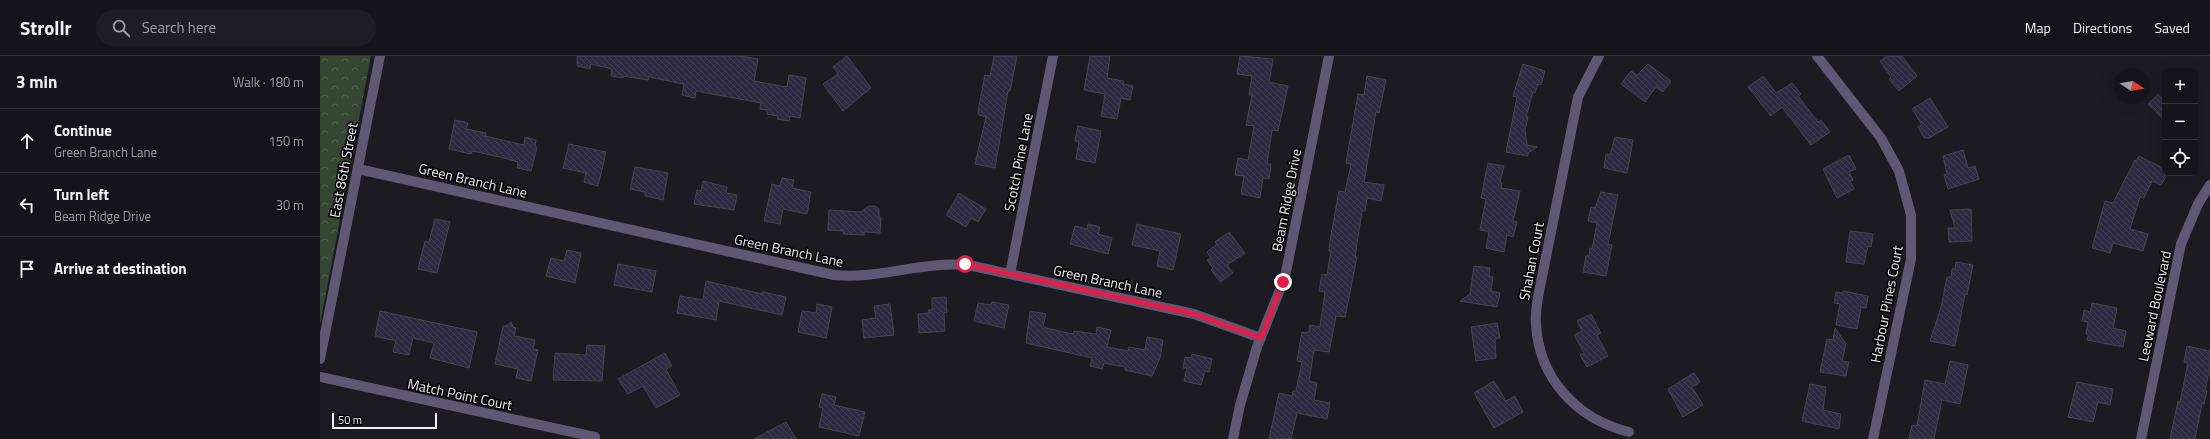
<!DOCTYPE html>
<html lang="en">
<head>
<meta charset="utf-8">
<style>
  body { margin:0; font-family:"Titillium Web",sans-serif; background:#1e1d23; color:#f1f3f6 }
  .controls { position:absolute; right:12px; top:12px; display:grid; overflow:hidden; border-radius:8px; box-shadow:0 4px 16px #0002 }
  .controls button { width:36px; height:36px; display:grid; place-items:center; padding:0; border:0; border-bottom:1px solid #343339; background:#15141a; color:#f1f3f6; font:20px sans-serif }
  .compass { position:absolute; left:1794px; top:12px; width:36px; height:36px; border-radius:50%; background:#15141a; box-shadow:0 4px 16px #0002; rotate:102deg }
  .scale { position:absolute; left:12px; bottom:10px; width:105px; box-sizing:border-box; padding-left:4px; border:2px solid #f1f0f5; border-top:0; font-size:11px; line-height:14px; white-space:nowrap; color:#f1f0f5; -webkit-text-stroke:3px #070709; paint-order:stroke }
  .stop { position:absolute; width:12px; height:12px; margin:-9px; border:3px solid #e11d48; border-radius:50%; background:#fff }
  .stop.end { background:#e11d48; border-color:#fff; box-shadow:0 1px 4px #0008 }
  .list { margin:0; padding:0; list-style:none }
  h2 { display:flex; justify-content:space-between; align-items:center; height:52px; margin:0; padding:0 16px; font-size:17px }
  h2 small { font-size:13px; font-weight:400; color:#9d9ea2 }
  .list li { display:grid; grid-template-columns:26px 1fr auto; gap:12px; align-items:center; box-sizing:border-box; height:64px; padding:0 16px; border-top:1px solid #343339 }
  .list b { display:block; font-size:15px; white-space:nowrap }
  .list p { margin:0; font-size:13px; white-space:nowrap; color:#9d9ea2 }
  .list em { font-size:13px; font-style:normal; color:#9d9ea2 }
  .icon { flex:none; width:22px; height:22px; fill:none; stroke:currentColor; stroke-width:2; stroke-linecap:round; stroke-linejoin:round }
  .map { position:relative; flex:none; width:1890px; height:383px; overflow:hidden }
  header { display:flex; align-items:center; gap:24px; box-sizing:border-box; height:56px; padding:0 20px; background:#15141a; border-bottom:1px solid #343339 }
  header strong { font-size:19px }
  nav { display:flex; gap:22px; margin-inline-start:auto; font-size:14px }
  .search { width:280px; height:36px; background:#1e1d23; display:flex; align-items:center; gap:10px; box-sizing:border-box; padding:0 14px; border-radius:22px; color:#9d9ea2; font-size:15px }
  main { display:flex }
  aside { flex:1; background:#15141a }
  .map>svg:first-child { display:block }
  .forest { fill:url(#forest-crowns) }
  .building { fill:url(#building-back-hatch); stroke:#47464e }
  .lines { fill:none; stroke-linecap:round; stroke-linejoin:round }
  .minor { stroke:#5e5875; stroke-width:10 }
  .tertiary { stroke:#5e5875; stroke-width:10 }
  .route { stroke:#e11d48; stroke-width:5 }
  .labels { text-anchor:middle; dominant-baseline:central; stroke-width:3.5; stroke-linejoin:round; paint-order:stroke }
  .street-label { font-size:14px; fill:#f1f0f5; stroke:#070709 }
</style>
</head>
<body>
<header>
<strong>Strollr</strong>
<div class="search"><svg class="icon" aria-label="search" viewBox="0 0 24 24"><circle cx="10" cy="10" r="6"/><path d="M15 15l6 6"/></svg>Search here</div>
<nav><a>Map</a><a>Directions</a><a>Saved</a></nav>
</header>
<main>
<aside>
<h2>3 min<small>Walk · 180 m</small></h2>
<ul class="list">
<li><svg class="icon" aria-label="ahead" viewBox="0 0 24 24"><path d="M12 20V5M6 11l6-6 6 6"/></svg><div><b>Continue</b><p>Green Branch Lane</p></div><em>150 m</em></li>
<li><svg class="icon" aria-label="left" viewBox="0 0 24 24"><path d="M17 20v-9H6M10 6l-5 5 5 5"/></svg><div><b>Turn left</b><p>Beam Ridge Drive</p></div><em>30 m</em></li>
<li><svg class="icon" aria-label="arrive" viewBox="0 0 24 24"><path d="M6 21V4h12l-3 4 3 4H6"/></svg><div><b>Arrive at destination</b></div></li>
</ul>
</aside>
<div class="map">
<svg width="1890" height="383" viewBox="0 0 1890 383">
  <defs>
    <pattern id="forest-crowns" width="20" height="18" patternUnits="userSpaceOnUse"><rect width="20" height="18" fill="#354732"/><path d="M2 6a3 3 0 1 1 6 0M12 15a3 3 0 1 1 6 0" fill="none" stroke="#536250"/></pattern>
    <pattern id="building-back-hatch" width="6" height="6" patternUnits="userSpaceOnUse"><rect width="6" height="6" fill="#2e2a41"/><path d="M-1 5l2 2M0 0l6 6M5-1l2 2" fill="none" stroke="#423f54"/></pattern>
  </defs>
  <rect width="100%" height="100%" fill="#1c1b22"/>
  <!-- forest -->
  <path class="forest" d="M 0,0 L 51,0 L 0,268 Z"/>
  <!-- building -->
  <path class="building" d="M 257,0 L 421,0 L 438,3 L 434,25 L 467,31 L 469,19 L 486,22 L 480,62 L 470,60 L 469,65 L 457,63 L 458,60 L 447,58 L 447,54 L 440,53 L 441,47 L 376,35 L 375,42 L 362,39 L 364,28 L 329,21 L 328,24 L 303,20 L 303,22 L 291,20 L 292,13 L 271,8 L 270,13 L 257,10 Z
    M 527,0 L 551,32 L 523,55 L 503,28 L 518,18 L 513,11 Z
    M 674,0 L 697,0 L 690,35 L 688,35 L 675,112 L 655,108 L 666,61 L 659,59 L 658,55 L 665,19 L 670,20 Z
    M 770,0 L 790,0 L 787,22 L 804,25 L 803,28 L 813,30 L 810,44 L 801,42 L 797,63 L 781,60 L 785,38 L 764,34 Z
    M 920,0 L 953,3 L 949,26 L 968,30 L 958,75 L 952,74 L 947,108 L 951,108 L 949,123 L 943,122 L 940,142 L 921,138 L 924,120 L 915,119 L 918,102 L 928,104 L 934,70 L 926,69 L 932,39 L 929,39 L 932,20 L 917,18 Z
    M 1567,0 L 1582,0 L 1597,20 L 1579,35 L 1569,23 L 1571,21 L 1560,5 Z
    M 1203,8 L 1225,15 L 1221,29 L 1218,28 L 1215,37 L 1213,36 L 1206,61 L 1208,61 L 1205,74 L 1207,89 L 1217,91 L 1208,97 L 1208,100 L 1186,96 L 1197,41 L 1193,40 Z
    M 1328,8 L 1351,25 L 1343,36 L 1336,31 L 1325,46 L 1301,28 L 1311,15 L 1317,19 Z
    M 1047,20 L 1066,24 L 1059,57 L 1056,56 L 1044,126 L 1064,129 L 1061,145 L 1047,142 L 1045,155 L 1042,155 L 1035,201 L 1037,201 L 1025,261 L 1016,260 L 1009,296 L 994,294 L 989,325 L 997,327 L 994,344 L 1010,347 L 1007,363 L 977,357 L 971,383 L 949,383 L 959,337 L 972,340 L 973,335 L 976,335 L 982,306 L 977,305 L 982,276 L 986,277 L 989,275 L 990,269 L 1000,271 L 1005,236 L 999,235 L 1002,218 L 1007,219 L 1011,195 L 1009,195 L 1010,185 L 1019,135 L 1025,136 L 1031,108 L 1026,107 L 1038,38 L 1044,39 Z
    M 1443,20 L 1456,37 L 1472,27 L 1481,38 L 1478,40 L 1498,66 L 1501,64 L 1510,76 L 1491,89 L 1462,51 L 1451,60 L 1428,31 Z
    M 1838,38 L 1845,47 L 1845,65 L 1828,48 Z
    M 1610,42 L 1628,71 L 1609,82 L 1604,82 L 1598,71 L 1602,69 L 1592,53 Z
    M 135,64 L 148,67 L 146,73 L 166,77 L 165,80 L 204,89 L 205,81 L 216,84 L 215,90 L 217,91 L 211,115 L 197,112 L 198,106 L 180,101 L 152,95 L 151,98 L 129,93 Z
    M 758,70 L 781,75 L 775,107 L 756,103 L 759,86 L 755,85 Z
    M 1295,81 L 1313,84 L 1307,117 L 1284,112 L 1286,98 L 1290,99 Z
    M 249,88 L 286,96 L 278,130 L 264,126 L 266,117 L 243,112 Z
    M 1643,94 L 1648,112 L 1655,110 L 1659,123 L 1628,133 L 1624,119 L 1627,118 L 1623,100 Z
    M 1529,99 L 1536,113 L 1529,116 L 1533,124 L 1530,125 L 1534,133 L 1517,142 L 1503,113 Z
    M 1819,100 L 1845,113 L 1845,122 L 1841,129 L 1832,125 L 1824,142 L 1820,141 L 1810,173 L 1828,178 L 1823,195 L 1793,187 L 1790,197 L 1772,192 L 1785,145 L 1793,147 L 1815,104 L 1816,105 Z
    M 1168,107 L 1184,110 L 1180,126 L 1182,127 L 1181,132 L 1200,135 L 1193,165 L 1197,166 L 1193,181 L 1187,179 L 1184,196 L 1166,192 L 1169,176 L 1160,174 L 1166,143 L 1161,142 Z
    M 315,111 L 348,117 L 343,144 L 325,140 L 325,136 L 310,133 Z
    M 462,122 L 474,124 L 472,132 L 491,136 L 487,158 L 463,153 L 460,168 L 444,165 L 452,128 L 460,130 Z
    M 383,125 L 407,131 L 406,137 L 417,139 L 414,154 L 374,148 L 377,134 L 381,135 Z
    M 1281,136 L 1298,139 L 1288,188 L 1292,189 L 1286,220 L 1263,216 L 1266,200 L 1269,200 L 1270,192 L 1272,193 L 1277,167 L 1268,165 L 1271,151 L 1275,152 Z
    M 639,137 L 666,153 L 658,166 L 651,162 L 646,171 L 626,159 Z
    M 549,150 L 555,150 L 559,153 L 559,161 L 561,161 L 560,177 L 544,176 L 544,179 L 523,178 L 524,175 L 508,174 L 509,154 L 541,156 Z
    M 1651,153 L 1652,185 L 1629,186 L 1628,172 L 1635,172 L 1630,154 Z
    M 115,163 L 130,166 L 117,217 L 98,213 L 105,185 L 109,186 Z
    M 768,168 L 780,171 L 778,178 L 792,182 L 788,198 L 750,188 L 755,170 L 767,173 Z
    M 817,168 L 861,178 L 853,214 L 837,210 L 840,195 L 812,189 Z
    M 1530,175 L 1553,178 L 1551,191 L 1548,190 L 1544,208 L 1526,206 Z
    M 909,176 L 925,197 L 907,209 L 913,217 L 900,226 L 891,214 L 893,212 L 887,204 L 891,202 L 887,196 L 897,188 L 895,186 Z
    M 247,194 L 261,197 L 255,227 L 226,220 L 231,202 L 244,205 Z
    M 1636,206 L 1653,209 L 1647,239 L 1645,238 L 1635,290 L 1610,285 L 1621,251 L 1627,221 L 1631,221 L 1632,213 L 1635,213 Z
    M 298,208 L 336,215 L 332,236 L 294,229 Z
    M 1154,210 L 1170,212 L 1169,220 L 1173,221 L 1171,235 L 1180,237 L 1177,251 L 1140,245 L 1150,238 Z
    M 386,225 L 442,238 L 442,236 L 466,241 L 462,259 L 399,245 L 396,264 L 357,257 L 360,240 L 383,244 Z
    M 1523,235 L 1548,240 L 1546,252 L 1541,251 L 1537,273 L 1516,269 L 1520,248 L 1514,247 L 1516,236 L 1522,237 Z
    M 626,241 L 627,256 L 624,257 L 625,275 L 599,277 L 598,258 L 609,257 L 608,254 L 612,254 L 612,242 Z
    M 672,246 L 689,249 L 684,272 L 654,265 L 658,247 L 671,249 Z
    M 1772,247 L 1797,252 L 1793,272 L 1806,275 L 1803,291 L 1767,284 L 1768,279 L 1766,278 L 1768,266 L 1762,265 L 1764,254 L 1770,256 Z
    M 497,248 L 512,251 L 506,282 L 478,276 L 482,255 L 496,257 Z
    M 570,248 L 574,279 L 544,282 L 542,264 L 556,262 L 554,250 Z
    M 60,255 L 157,276 L 149,312 L 110,302 L 114,287 L 93,282 L 89,299 L 73,296 L 76,285 L 55,280 Z
    M 710,255 L 726,258 L 723,270 L 726,272 L 753,278 L 754,275 L 776,278 L 777,271 L 791,274 L 787,291 L 808,295 L 809,291 L 825,294 L 827,281 L 843,284 L 840,302 L 832,320 L 805,314 L 805,311 L 784,307 L 782,313 L 770,310 L 772,302 L 706,287 Z
    M 1271,258 L 1281,277 L 1277,279 L 1288,300 L 1267,311 L 1260,299 L 1264,297 L 1254,279 L 1262,275 L 1257,265 Z
    M 191,266 L 193,271 L 196,272 L 194,280 L 215,284 L 213,293 L 218,294 L 211,325 L 196,322 L 198,313 L 175,308 L 183,270 L 186,270 Z
    M 1177,267 L 1180,282 L 1175,283 L 1176,302 L 1156,305 L 1151,271 Z
    M 1515,272 L 1526,288 L 1522,305 L 1529,306 L 1526,320 L 1500,316 L 1507,283 L 1513,284 Z
    M 267,289 L 285,290 L 282,325 L 233,324 L 235,297 L 266,299 Z
    M 1867,290 L 1890,295 L 1890,311 L 1885,335 L 1887,335 L 1884,348 L 1882,348 L 1875,383 L 1850,383 L 1858,345 L 1860,346 L 1868,307 L 1864,306 Z
    M 345,297 L 352,310 L 346,313 L 360,339 L 336,352 L 323,330 L 308,338 L 298,323 Z
    M 872,298 L 892,303 L 889,316 L 885,315 L 881,329 L 864,325 L 867,312 L 863,312 L 865,301 L 871,302 Z
    M 1630,305 L 1648,309 L 1640,348 L 1622,344 L 1614,383 L 1589,383 L 1592,369 L 1597,370 L 1605,324 L 1625,328 Z
    M 1374,317 L 1380,326 L 1372,331 L 1383,349 L 1363,361 L 1348,333 Z
    M 1174,325 L 1186,345 L 1195,340 L 1203,356 L 1174,372 L 1154,337 Z
    M 1757,326 L 1793,333 L 1790,349 L 1778,346 L 1773,366 L 1748,361 Z
    M 1490,328 L 1506,331 L 1503,354 L 1521,358 L 1519,373 L 1482,365 Z
    M 502,338 L 516,341 L 514,349 L 545,356 L 539,380 L 499,371 L 503,352 L 499,351 Z
    M 466,366 L 476,383 L 434,383 Z"/>
  <g class="lines">
    <!-- minor -->
    <path class="minor" d="M 1279,0 L 1258,41 L 1218,241 C 1217,249 1215,259 1216,268 C 1219,323 1257,363 1309,376
      M 1497,0 L 1561,82 L 1579,115 L 1591,159 L 1591,203 L 1553,383
      M 38,113 L 514,219 C 561,224 606,203 653,210 L 874,258 L 941,282
      M 690,218 L 733,0
      M 0,321 L 275,381
      M 913,383 L 920,349 L 937,291 L 965,221 L 1009,0
      M 1821,383 L 1861,188 L 1878,148 L 1890,129"/>
    <!-- tertiary -->
    <path class="tertiary" d="M 0,303 L 60,0"/>
  </g>
  <g class="lines">
    <!-- route -->
    <path class="route" d="M 645,208 L 874,258 L 941,282 L 963,226"/>
  </g>
  <g class="labels">
    <!-- street labels -->
    <g class="street-label">
      <text transform="translate(698 106) rotate(-79)">Scotch Pine Lane</text>
      <text transform="translate(23 114) rotate(-79)">East 86th Street</text>
      <text transform="translate(153 124) rotate(13)">Green Branch Lane</text>
      <text transform="translate(966 144) rotate(-79)">Beam Ridge Drive</text>
      <text transform="translate(469 194) rotate(12)">Green Branch Lane</text>
      <text transform="translate(1211 205) rotate(-79)">Shahan Court</text>
      <text transform="translate(788 225) rotate(12)">Green Branch Lane</text>
      <text transform="translate(1566 248) rotate(-79)">Harbour Pines Court</text>
      <text transform="translate(1834 250) rotate(-78)">Leeward Boulevard</text>
      <text transform="translate(140 338) rotate(12)">Match Point Court</text>
    </g>
  </g>
</svg>
<div class="controls">
<button>+</button>
<button>−</button>
<button><svg class="icon" aria-label="locate" viewBox="0 0 24 24"><circle cx="12" cy="12" r="6"/><path d="M12 2v4M12 18v4M2 12h4M18 12h4"/></svg></button>
</div>
<svg class="compass" viewBox="-18 -18 36 36"><path d="M0-13l5 13h-10z" fill="#e53935"/><path d="M0 13l5-13h-10z" fill="#9d9ea2"/></svg>
<div class="scale">50 m</div>
<div class="stop" style="left:645px;top:208px"></div>
<div class="stop end" style="left:963px;top:226px"></div>
</div>
</main>
</body>
</html>
